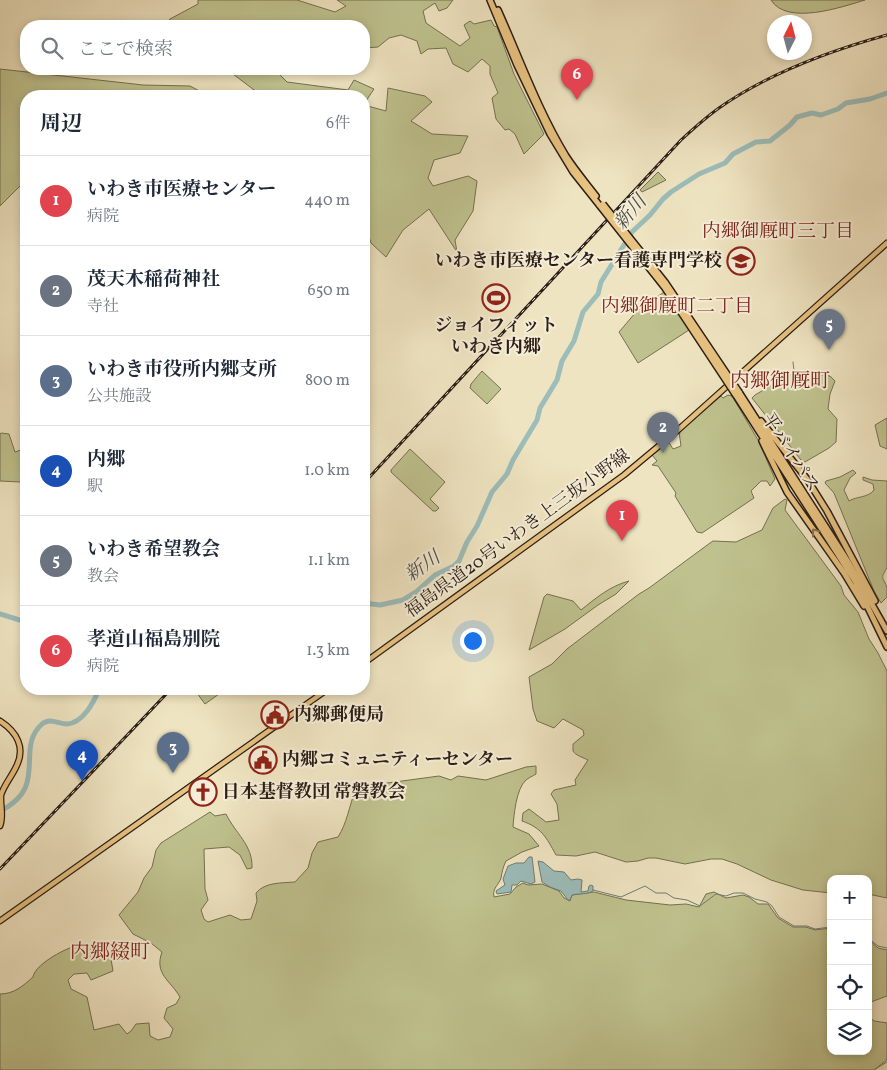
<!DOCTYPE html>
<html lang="ja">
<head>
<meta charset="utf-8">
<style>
  body { margin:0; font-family:Vollkorn,"Noto Serif JP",serif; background:#f2f2f3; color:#1f2937 }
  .controls { position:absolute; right:15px; bottom:15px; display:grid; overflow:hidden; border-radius:10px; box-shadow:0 2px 8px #0003 }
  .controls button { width:45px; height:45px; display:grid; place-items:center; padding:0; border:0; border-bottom:1px solid #e0e1e3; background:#fff; color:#1f2937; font:25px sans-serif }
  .compass { position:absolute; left:767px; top:15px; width:45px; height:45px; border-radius:50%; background:#fff; box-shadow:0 2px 8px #0003; rotate:6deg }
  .you { position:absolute; left:472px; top:640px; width:18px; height:18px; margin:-12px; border:4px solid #fff; border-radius:50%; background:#1a73e8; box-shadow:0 0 0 8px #1a73e833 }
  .badge { display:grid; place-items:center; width:32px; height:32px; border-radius:50%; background:#db2777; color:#fff; font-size:16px; font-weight:700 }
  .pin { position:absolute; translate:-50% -41px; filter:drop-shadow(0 1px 2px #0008) }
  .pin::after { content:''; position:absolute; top:26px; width:18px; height:15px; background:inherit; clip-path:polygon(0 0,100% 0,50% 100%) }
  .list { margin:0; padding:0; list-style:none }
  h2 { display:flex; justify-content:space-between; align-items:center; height:65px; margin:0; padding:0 20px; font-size:21px }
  h2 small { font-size:16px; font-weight:400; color:#747a83 }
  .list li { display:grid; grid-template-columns:32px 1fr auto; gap:15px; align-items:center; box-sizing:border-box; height:90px; padding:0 20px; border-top:1px solid #e0e1e3 }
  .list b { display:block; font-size:19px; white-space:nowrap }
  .list p { margin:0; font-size:16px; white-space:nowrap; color:#747a83 }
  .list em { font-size:16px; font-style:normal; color:#747a83 }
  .icon { flex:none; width:28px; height:28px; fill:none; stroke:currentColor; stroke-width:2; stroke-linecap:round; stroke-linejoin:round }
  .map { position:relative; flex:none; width:887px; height:1070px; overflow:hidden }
  .search { position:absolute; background:#fff; box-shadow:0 2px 8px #0003; left:20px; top:20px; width:350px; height:55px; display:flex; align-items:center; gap:12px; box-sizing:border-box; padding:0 18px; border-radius:20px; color:#747a83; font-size:19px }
  .panel { position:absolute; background:#fff; box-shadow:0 2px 8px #0003; left:20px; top:90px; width:350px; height:605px; border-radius:20px }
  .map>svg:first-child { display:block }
  .green { fill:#bfc28e; stroke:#747052 }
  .water { fill:#9cbdba; stroke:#6e7d78 }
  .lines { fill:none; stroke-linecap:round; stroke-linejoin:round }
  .stream { stroke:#6e7d78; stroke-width:1 }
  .river { stroke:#9cbdba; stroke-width:5 }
  .major-casing { stroke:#2a1e16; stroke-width:7 }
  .highway-casing { stroke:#2a1e16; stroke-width:8 }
  .major { stroke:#e8c280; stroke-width:4.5 }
  .highway { stroke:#e8c280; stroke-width:5 }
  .rail-casing { stroke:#2a1e16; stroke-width:3 }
  .rail { stroke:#f5edd7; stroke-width:1; stroke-dasharray:4; stroke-linecap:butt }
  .highway-bridge-casing { stroke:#2a1e16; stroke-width:8; stroke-linecap:butt }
  .highway-bridge { stroke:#e8c280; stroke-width:5 }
  .oneway { stroke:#89704b }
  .labels { text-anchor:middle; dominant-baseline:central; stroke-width:4; stroke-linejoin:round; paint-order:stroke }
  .poi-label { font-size:18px; font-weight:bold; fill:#2a1e16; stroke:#f5edd7; text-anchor:start }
  .street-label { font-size:18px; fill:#2a1e16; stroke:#f5edd7 }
  .water-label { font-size:19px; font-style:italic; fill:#4c4e47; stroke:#f5edd7 }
  .neighbourhood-label { font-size:19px; fill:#7a1f14; stroke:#f5edd7 }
  .quarter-label { font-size:20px; fill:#7a1f14; stroke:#f5edd7 }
</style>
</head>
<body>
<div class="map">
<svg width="887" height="1070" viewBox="0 0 887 1070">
  <rect width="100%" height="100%" fill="#efe4c1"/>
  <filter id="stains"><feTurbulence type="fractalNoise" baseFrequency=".004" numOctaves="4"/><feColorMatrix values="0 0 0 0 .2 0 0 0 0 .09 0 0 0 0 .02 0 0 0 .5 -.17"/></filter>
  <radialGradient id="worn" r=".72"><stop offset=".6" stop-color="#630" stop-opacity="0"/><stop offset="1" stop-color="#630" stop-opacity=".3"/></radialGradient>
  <!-- green -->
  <path class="green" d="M 198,0 L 297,0 L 335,12 L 346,6 L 337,0 L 453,0 L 447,8 L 439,11 L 435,3 L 423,11 L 426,23 L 460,46 L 470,38 L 464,25 L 470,21 L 474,24 L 491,20 L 494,26 L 497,27 L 514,74 L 544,134 L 524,154 L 515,134 L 509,129 L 505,130 L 496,119 L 492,98 L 498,93 L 490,74 L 490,66 L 482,59 L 468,72 L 453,64 L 446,48 L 428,49 L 421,54 L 417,41 L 401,35 L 389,38 L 378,47 L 364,48 L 364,26 L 163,26 L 170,19 L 198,4 Z
    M 771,0 L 865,0 C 842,7 787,26 771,0 Z
    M 0,69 L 143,85 L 190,86 L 209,96 L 26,96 L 26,133 L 21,137 L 26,143 L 26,180 L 0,206 Z
    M 232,69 L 274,69 L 287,82 L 348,90 L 354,80 L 374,89 L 364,104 L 364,96 L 262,96 L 233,74 Z
    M 388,88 L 425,96 L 432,102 L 411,121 L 432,134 L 468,136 L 460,153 L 434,160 L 428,178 L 433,186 L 468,176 L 477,181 L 473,211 L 455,240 L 457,252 L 429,209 L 403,230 L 386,257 L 371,243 L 364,220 L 364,105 L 386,111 Z
    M 658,172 L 666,180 L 642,192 L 640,190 Z
    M 664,292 L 669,298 L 667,299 L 677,315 L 680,314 L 689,330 L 638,363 L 619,332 L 636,312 Z
    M 482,371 L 501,389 L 487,404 L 470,388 L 471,384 Z
    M 794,372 L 830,376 L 835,381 L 830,394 L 828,409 L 837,419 L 836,442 L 829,448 L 805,462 L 801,460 L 752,398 L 755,395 Z
    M 728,395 L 732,396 L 758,440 L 775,479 L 770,486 L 767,481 L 761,481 L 751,491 L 754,498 L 702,533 L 697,532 L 675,496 L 676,493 L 658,466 L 652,465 L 657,461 L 652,455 L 668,441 L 673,449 L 681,446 L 679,432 L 721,396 L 723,398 Z
    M 887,418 L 887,449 L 880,446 L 875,425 Z
    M 1,433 L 9,434 L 15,452 L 21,450 C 25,459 24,473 21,482 L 0,481 L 0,434 Z
    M 410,449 L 445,482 L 430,499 L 439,508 L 436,511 L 433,511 L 391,472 L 391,470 Z
    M 853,470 L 856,473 L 850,478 L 844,490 L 849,501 C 857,496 868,498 874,490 L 873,484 L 863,480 L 863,477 L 872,480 L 887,481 L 887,568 C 879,580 884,577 887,588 C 887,591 887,594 887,597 L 881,603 L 874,591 L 834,493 L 825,483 L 826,481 L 840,477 Z
    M 785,499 L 787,500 L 785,510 L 841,586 L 844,595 L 858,612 L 869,639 L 878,653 L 887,671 L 887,898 L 868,894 L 868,879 L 831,879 L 831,893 L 803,890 L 771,880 L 737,864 L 722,859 L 711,859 L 685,864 L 656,858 L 648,858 L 638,861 L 626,862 L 595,852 L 576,856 L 556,855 C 546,837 542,828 522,821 L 523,813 L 529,809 L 546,822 L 559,820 L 557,804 L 551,794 L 554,790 L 576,785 L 575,780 L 588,760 C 584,758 575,755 573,751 C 573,749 573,746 573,744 L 584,735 L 583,730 L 563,719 L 554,728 L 537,721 L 533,709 L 529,677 L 552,664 L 567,649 L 639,594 L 649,588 L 710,543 L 713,541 L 736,542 L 762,530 L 773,508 Z
    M 629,581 L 616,594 L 598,605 L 565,629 L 529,650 L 544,597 L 547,594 L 573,601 L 581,610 C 596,598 610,586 629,581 Z
    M 194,689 L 226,689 L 205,704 Z
    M 536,766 L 536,774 C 533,776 528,778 526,780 C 516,789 514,815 513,827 L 529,834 L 539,846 L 522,852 L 506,861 C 503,867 502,872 501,878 C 499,885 492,888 494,897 L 510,894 L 516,887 L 523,883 L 528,885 L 542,884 L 559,891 L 564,898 L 570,901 L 572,895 L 594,892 L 626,900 L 670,905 L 686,904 L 699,907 L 706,894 L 714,892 L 726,898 L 743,895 L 749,897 L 758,904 L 768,904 L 778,918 L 793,927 L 806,927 L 815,930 L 831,928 L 831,1051 L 868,1051 L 868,1016 L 874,1021 L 887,1023 L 887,1060 L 874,1070 L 0,1070 L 0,994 C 14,994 23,986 33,977 C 35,963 75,942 88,944 C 96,946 105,955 111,959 L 113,971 L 91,980 L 87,973 L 74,974 L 68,980 L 71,989 L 87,997 L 94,1030 L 119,1024 L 127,1034 L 131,1031 L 136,1024 L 149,1023 L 150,1036 L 158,1040 L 170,1037 L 173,1029 L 164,1018 L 167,1008 L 176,1004 L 180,997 C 170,980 154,974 162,952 L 151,943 L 133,934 L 119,915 L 138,892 L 144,878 L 152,867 L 156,850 L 161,843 L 210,812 L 215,816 L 226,814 C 235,833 253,845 252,868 L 247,869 L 240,855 L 229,847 L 204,849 L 205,889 L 208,900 L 201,910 L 204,919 L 208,922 L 230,915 L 241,920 L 251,919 L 257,901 L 256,893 C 265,882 282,883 295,882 L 308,868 L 312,853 L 318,842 L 338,837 C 347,823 349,807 355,791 L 380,784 L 439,776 L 451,780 L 458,776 L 486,780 L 526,767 Z
    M 868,939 L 878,948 L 887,950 L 887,996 L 868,1003 Z"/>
  <!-- water -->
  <path class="water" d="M 529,857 L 532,857 L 535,882 L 531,884 L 521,881 L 517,885 L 512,885 L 511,892 L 497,894 L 496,891 L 505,885 L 503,879 L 508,866 L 516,863 L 524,863 Z
    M 538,861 L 543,862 L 554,871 L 564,872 L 571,880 L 578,879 L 582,880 L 581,892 L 588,891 L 589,886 L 591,885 L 593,886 L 593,891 C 586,895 580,893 572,895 L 570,900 L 568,900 L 561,891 L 550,887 L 542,882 Z"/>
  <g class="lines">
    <!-- stream -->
    <path class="stream" d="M 793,362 L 794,371 L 823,374
      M 593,890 L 621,897 L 645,886 L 656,893 L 666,893 L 674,898 L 687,900 L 700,906 L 716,894 L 726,896 L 734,893 L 743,893 L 755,899 L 767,902 L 772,906 L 779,917 L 794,926 L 807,926 L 815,929 L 831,927
      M 868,938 L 878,946 L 887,948
      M 874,1070 L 887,1062"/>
    <!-- river -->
    <path class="river" d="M 364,603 L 380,605 L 403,600 L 416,592 L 435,575 L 454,566 L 459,561 L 467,542 L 477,526 L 492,492 L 507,474 L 513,460 L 537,420 L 540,408 L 557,380 L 562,361 L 574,341 L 583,312 L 598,294 L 601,282 L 632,232 L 650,215 L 663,199 L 671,192 L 699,174 L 725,163 L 733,154 L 756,142 L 770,141 L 790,125 L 797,117 L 812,113 L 821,115 L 838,109 L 846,103 L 870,99 L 887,93
      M 0,614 L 26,622
      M 0,811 C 50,787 14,749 42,724 C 50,717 58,724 67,724 C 83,723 94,702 99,689"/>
    <!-- major casing -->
    <g class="major-casing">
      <path id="major" d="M 364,663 L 624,475 L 678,430 L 887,243
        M 0,721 C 17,732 26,748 16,767 C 12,776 4,785 1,795 C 0,805 4,816 0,826
        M 0,921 L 328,689"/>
    </g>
    <!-- highway casing -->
    <g class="highway-casing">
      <path id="highway" d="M 490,0 L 517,65 L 550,134 L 573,172 L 600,206
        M 498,10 C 520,59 538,110 566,156 C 575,170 586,183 596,196
        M 739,392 L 847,560 L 887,631
        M 735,394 L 855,581 L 887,647
        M 761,421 L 807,479 L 827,511 L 875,601
        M 762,441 L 787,492 L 844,573 L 864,606"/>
    </g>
    <!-- major -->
    <use href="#major" class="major"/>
    <!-- highway -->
    <use href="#highway" class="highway"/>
    <!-- rail casing -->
    <g class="rail-casing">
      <path id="rail" d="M 364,483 L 681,140 C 693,129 705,118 719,108 C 769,73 829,51 887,35
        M 0,869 L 171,689"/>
    </g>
    <!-- rail -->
    <use href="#rail" class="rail"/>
    <!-- highway-bridge casing -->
    <g class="highway-bridge-casing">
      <path id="highway-bridge" d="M 603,204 L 665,282 L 739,392
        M 600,206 L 665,288 L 735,394"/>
    </g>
    <!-- highway-bridge -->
    <use href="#highway-bridge" class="highway-bridge"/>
  </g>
  <!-- one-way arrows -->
  <defs><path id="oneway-chevron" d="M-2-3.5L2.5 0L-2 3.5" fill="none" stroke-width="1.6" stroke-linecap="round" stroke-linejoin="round" transform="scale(1.25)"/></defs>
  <use class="oneway" href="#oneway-chevron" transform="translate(815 532) rotate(-127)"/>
  <!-- icons -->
  <defs>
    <g id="university-ring" transform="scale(1.4375)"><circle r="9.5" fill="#f5edd7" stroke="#8f2418" stroke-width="1.5"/><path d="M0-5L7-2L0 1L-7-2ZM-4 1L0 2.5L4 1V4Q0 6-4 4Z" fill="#8f2418"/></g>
    <g id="stadium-ring" transform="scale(1.4375)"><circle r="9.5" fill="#f5edd7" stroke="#8f2418" stroke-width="1.5"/><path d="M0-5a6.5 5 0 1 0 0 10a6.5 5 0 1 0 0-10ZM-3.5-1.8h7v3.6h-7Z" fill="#8f2418"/></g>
    <g id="civic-ring" transform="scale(1.4375)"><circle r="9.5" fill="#f5edd7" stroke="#8f2418" stroke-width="1.5"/><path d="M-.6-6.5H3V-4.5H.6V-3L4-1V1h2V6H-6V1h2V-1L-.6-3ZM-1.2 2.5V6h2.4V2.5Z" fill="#8f2418"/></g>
    <g id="church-ring" transform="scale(1.4375)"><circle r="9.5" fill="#f5edd7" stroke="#8f2418" stroke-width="1.5"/><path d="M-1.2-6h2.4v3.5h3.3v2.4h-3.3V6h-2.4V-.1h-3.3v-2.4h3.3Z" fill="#8f2418"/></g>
  </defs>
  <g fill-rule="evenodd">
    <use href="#university-ring" x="741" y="261"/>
    <use href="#stadium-ring" x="496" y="298"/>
    <use href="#civic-ring" x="275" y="715"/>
    <use href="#civic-ring" x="263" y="760"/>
    <use href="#church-ring" x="203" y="792"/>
  </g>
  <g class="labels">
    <!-- poi labels -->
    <g class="poi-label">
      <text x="722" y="261" text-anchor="end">いわき市医療センター看護専門学校</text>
      <text x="496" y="326" text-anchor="middle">ジョイフィット<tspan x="496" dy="21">いわき内郷</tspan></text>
      <text x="294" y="715">内郷郵便局</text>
      <text x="282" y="760">内郷コミュニティーセンター</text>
      <text x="222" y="792">日本基督教団 常磐教会</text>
    </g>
    <!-- street labels -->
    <g class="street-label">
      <text transform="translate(790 453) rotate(57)">平バイパス</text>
      <text transform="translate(518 534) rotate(-36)">福島県道20号いわき上三坂小野線</text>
    </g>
    <!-- water labels -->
    <g class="water-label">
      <text transform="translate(631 213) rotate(-50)">新川</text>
      <text transform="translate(423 567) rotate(-35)">新川</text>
    </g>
    <!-- neighbourhood labels -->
    <g class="neighbourhood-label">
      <text x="778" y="232">内郷御厩町三丁目</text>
      <text x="677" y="307">内郷御厩町二丁目</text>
    </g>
    <!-- quarter labels -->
    <g class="quarter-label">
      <text x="780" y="382">内郷御厩町</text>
      <text x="110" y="953">内郷綴町</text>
    </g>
  </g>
  <rect width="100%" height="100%" filter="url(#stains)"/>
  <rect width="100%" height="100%" fill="url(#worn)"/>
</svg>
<div class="controls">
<button>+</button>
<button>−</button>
<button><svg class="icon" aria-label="locate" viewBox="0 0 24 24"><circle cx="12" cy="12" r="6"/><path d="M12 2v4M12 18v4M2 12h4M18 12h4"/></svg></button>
<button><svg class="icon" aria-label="layers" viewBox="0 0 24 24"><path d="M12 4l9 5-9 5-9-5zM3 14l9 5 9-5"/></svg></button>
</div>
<svg class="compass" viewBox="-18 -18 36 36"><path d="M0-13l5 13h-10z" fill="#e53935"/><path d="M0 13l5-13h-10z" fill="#747a83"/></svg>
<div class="you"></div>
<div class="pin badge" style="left:622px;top:541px;background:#e0444e">1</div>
<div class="pin badge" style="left:663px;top:453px;background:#6b7280">2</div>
<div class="pin badge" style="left:173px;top:773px;background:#5c6f8a">3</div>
<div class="pin badge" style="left:82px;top:781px;background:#1a4fb4">4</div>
<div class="pin badge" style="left:829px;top:350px;background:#6b7280">5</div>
<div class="pin badge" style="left:577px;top:100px;background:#e0444e">6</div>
<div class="search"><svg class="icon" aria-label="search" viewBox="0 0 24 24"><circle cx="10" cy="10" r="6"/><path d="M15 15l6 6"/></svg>ここで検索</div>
<section class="panel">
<h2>周辺<small>6件</small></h2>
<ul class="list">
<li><span class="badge" style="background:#e0444e">1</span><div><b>いわき市医療センター</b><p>病院</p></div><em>440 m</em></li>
<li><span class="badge" style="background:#6b7280">2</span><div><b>茂天木稲荷神社</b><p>寺社</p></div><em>650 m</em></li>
<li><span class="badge" style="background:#5c6f8a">3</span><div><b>いわき市役所内郷支所</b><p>公共施設</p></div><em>800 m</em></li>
<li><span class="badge" style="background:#1a4fb4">4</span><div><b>内郷</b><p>駅</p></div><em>1.0 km</em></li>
<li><span class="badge" style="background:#6b7280">5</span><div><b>いわき希望教会</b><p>教会</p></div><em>1.1 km</em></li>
<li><span class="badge" style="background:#e0444e">6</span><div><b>孝道山福島別院</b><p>病院</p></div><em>1.3 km</em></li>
</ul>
</section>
</div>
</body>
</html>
